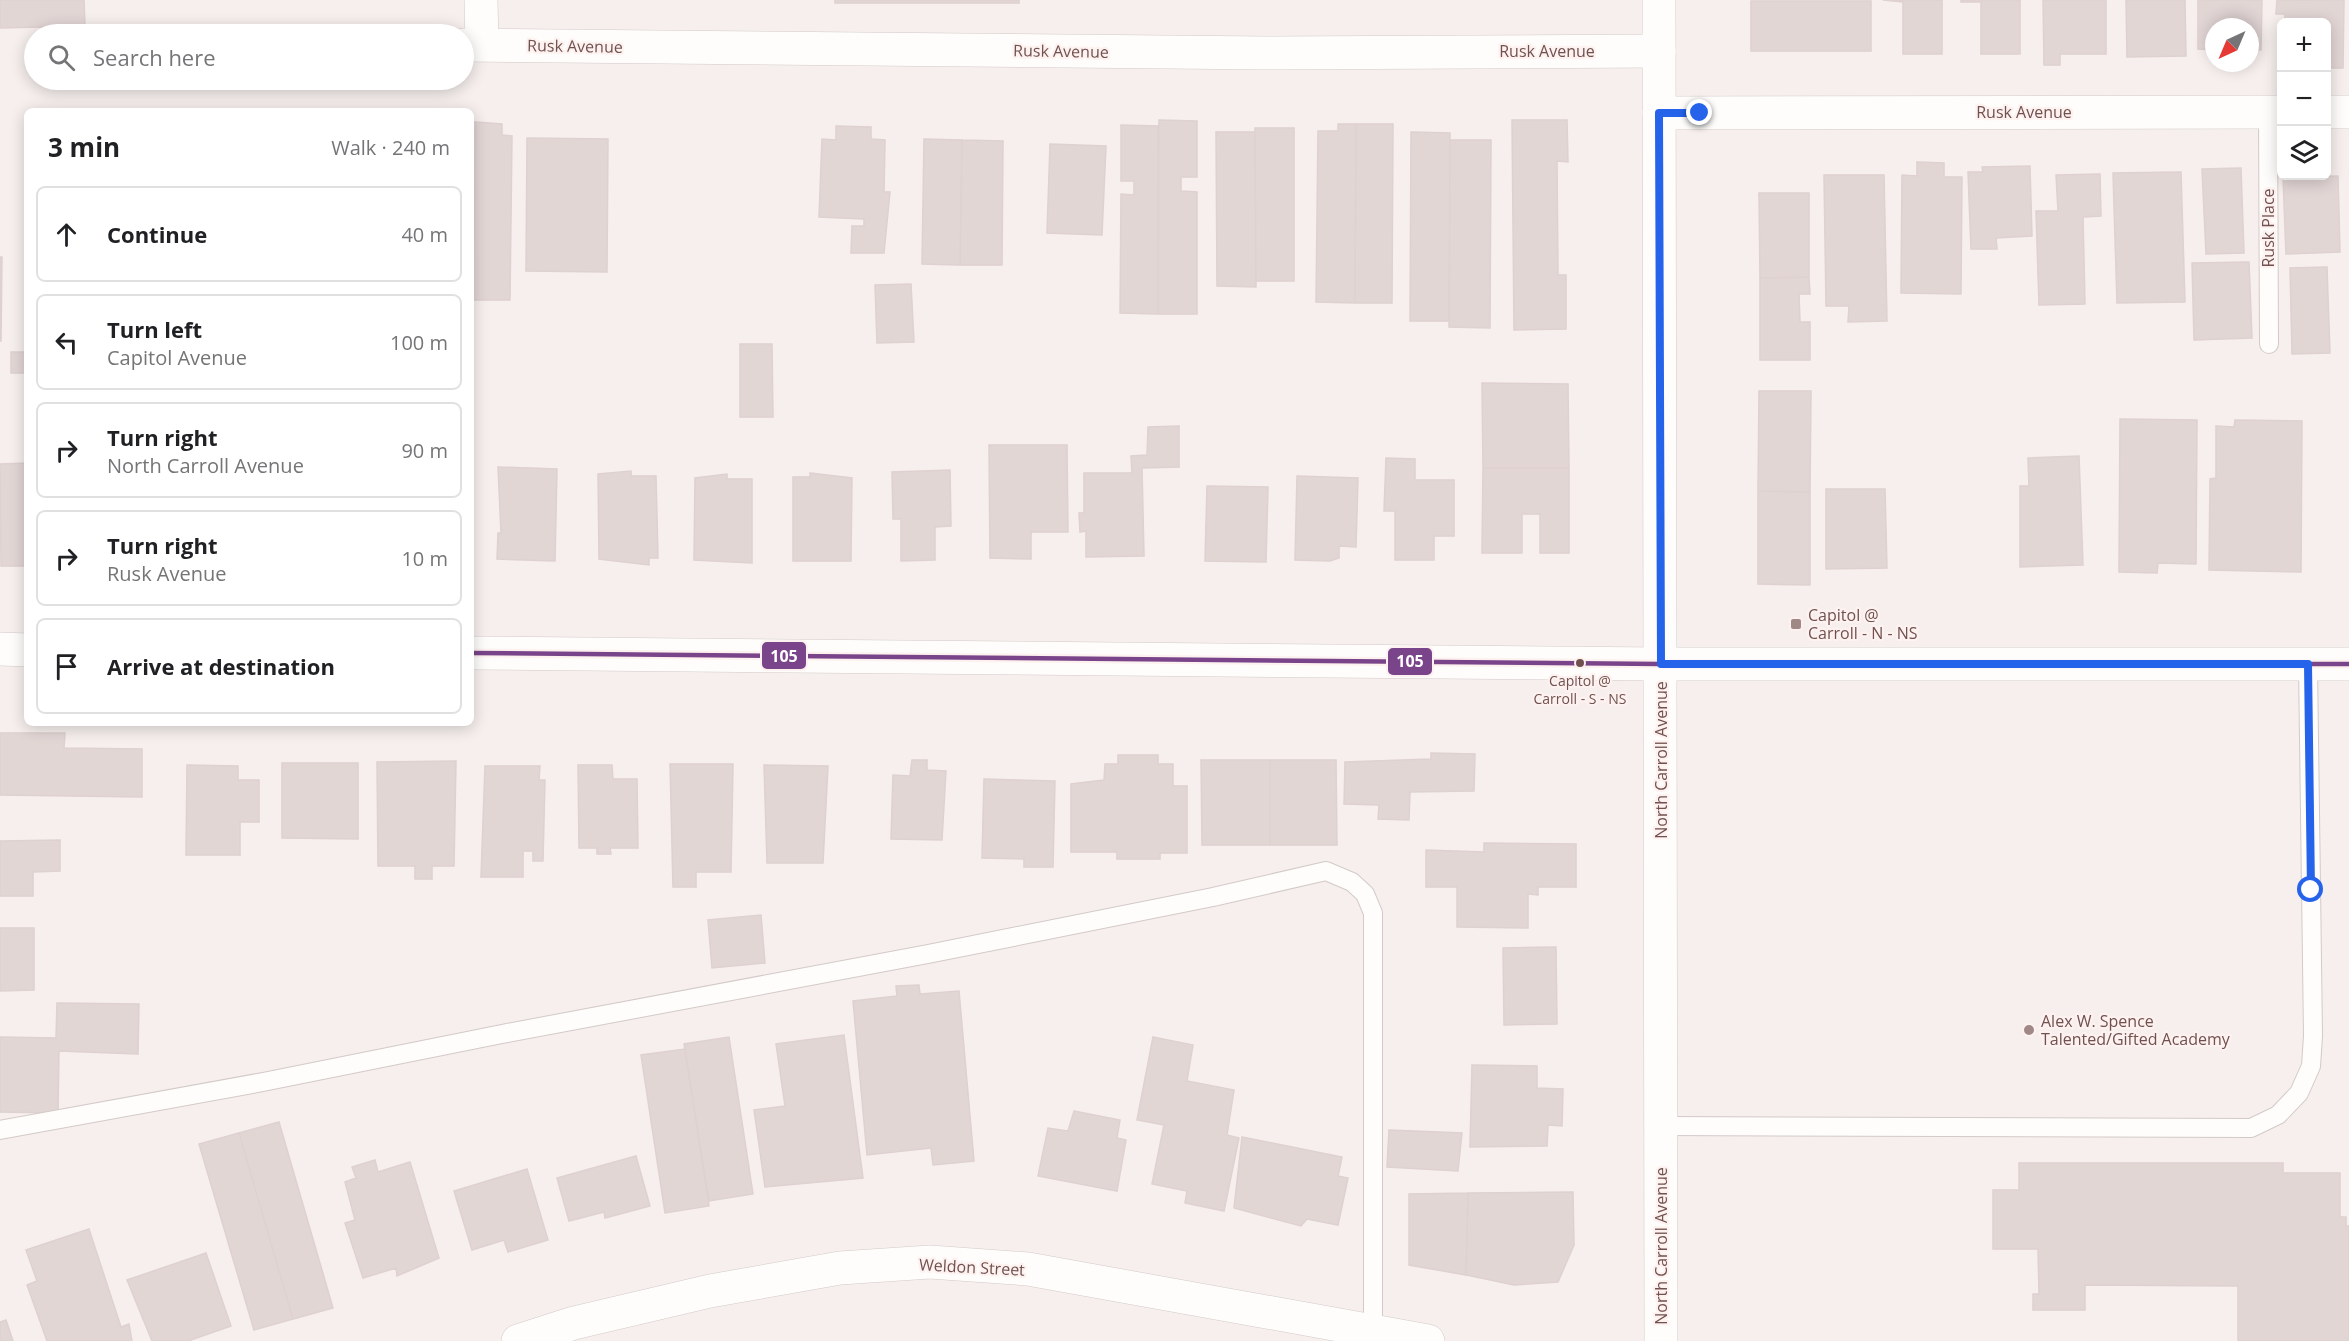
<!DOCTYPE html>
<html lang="en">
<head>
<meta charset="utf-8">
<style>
  body { margin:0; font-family:"Open Sans",sans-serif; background:#f2f2f2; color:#202124 }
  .controls { position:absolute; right:18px; top:18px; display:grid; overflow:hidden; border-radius:9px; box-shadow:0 3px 15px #0003 }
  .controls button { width:54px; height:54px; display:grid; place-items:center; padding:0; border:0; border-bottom:2px solid #e0e0e0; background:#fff; color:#202124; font:30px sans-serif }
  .compass { position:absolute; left:2205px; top:18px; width:54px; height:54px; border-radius:50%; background:#fff; box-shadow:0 3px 15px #0003; rotate:224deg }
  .stop { position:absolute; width:18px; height:18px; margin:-14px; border:4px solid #2563eb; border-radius:50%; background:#fff }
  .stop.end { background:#2563eb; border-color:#fff; box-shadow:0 2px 6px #0008 }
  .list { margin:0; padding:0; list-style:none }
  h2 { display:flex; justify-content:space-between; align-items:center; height:78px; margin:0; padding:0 24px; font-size:26px }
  h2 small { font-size:20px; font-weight:400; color:#757577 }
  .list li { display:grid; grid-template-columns:39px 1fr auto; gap:18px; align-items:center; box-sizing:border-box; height:96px; margin:0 12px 12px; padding:0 12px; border:2px solid #e0e0e0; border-radius:9px }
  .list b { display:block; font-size:22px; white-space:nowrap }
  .list p { margin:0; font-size:20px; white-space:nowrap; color:#757577 }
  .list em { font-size:20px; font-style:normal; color:#757577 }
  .icon { flex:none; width:33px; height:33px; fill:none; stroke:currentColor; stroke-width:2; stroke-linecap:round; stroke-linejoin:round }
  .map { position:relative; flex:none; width:2349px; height:1341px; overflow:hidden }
  .search { position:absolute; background:#fff; box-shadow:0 3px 15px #0003; left:24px; top:24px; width:450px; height:66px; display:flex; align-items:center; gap:15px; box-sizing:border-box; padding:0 21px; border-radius:33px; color:#757577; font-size:22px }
  .panel { position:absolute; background:#fff; box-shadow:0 3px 15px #0003; left:24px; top:108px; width:450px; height:618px; border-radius:9px }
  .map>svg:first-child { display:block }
  .building { fill:#e2d6d5; stroke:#ded1d0; stroke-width:1.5 }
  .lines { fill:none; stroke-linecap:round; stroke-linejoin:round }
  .service-casing { stroke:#d3cac8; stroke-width:20 }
  .minor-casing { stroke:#d3cac8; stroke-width:34 }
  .tertiary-casing { stroke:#d3cac8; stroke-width:34 }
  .service { stroke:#fefdfc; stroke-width:18 }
  .minor { stroke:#fefdfc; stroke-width:33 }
  .tertiary { stroke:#fefdfc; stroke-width:33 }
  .bus-1-casing { stroke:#fdf2ef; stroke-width:9 }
  .bus-1 { stroke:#794489; stroke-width:4.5 }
  .route { stroke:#2563eb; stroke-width:8 }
  .poi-dot { fill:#a08887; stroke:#fdf2ef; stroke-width:2 }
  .bus-dot { fill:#715150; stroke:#fdf2ef; stroke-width:2 }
  .labels { text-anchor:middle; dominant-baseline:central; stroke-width:4.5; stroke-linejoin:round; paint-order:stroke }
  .bus-label { font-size:14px; fill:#715150; stroke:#fdf2ef }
  .street-label { font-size:16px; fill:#715150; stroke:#fdf2ef }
  .poi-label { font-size:16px; fill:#715150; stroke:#fdf2ef; text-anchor:start }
  .line-badge { stroke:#fdf2ef; stroke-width:2 }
  .badge-label { font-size:16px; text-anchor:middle; font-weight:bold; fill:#fff }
</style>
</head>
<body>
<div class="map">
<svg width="2349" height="1341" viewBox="0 0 2349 1341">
  <rect width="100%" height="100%" fill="#f6efed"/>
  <!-- building -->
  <path class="building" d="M 0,0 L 84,0 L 85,26 L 0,28 Z
    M 835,0 L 1019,0 L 1019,3 L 835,3 Z
    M 1883,0 L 1942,0 L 1942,54 L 1903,54 L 1903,2 Z
    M 1961,0 L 2020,0 L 2020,54 L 1981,54 L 1981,2 L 1961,2 Z
    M 2043,0 L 2106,0 L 2106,54 L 2060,54 L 2060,65 L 2044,65 Z
    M 2126,0 L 2185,0 L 2186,56 L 2127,57 Z
    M 2198,0 L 2262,0 L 2261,50 L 2250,50 L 2250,27 L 2214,27 L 2214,60 L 2214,50 L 2198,49 Z
    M 2277,0 L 2344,0 L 2343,68 L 2326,68 L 2326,22 L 2285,22 L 2285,14 L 2276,14 Z
    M 1751,1 L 1871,1 L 1871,51 L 1751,51 Z
    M 1159,120 L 1197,121 L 1197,177 L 1181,177 L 1181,191 L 1197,192 L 1197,314 L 1158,314 Z
    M 1512,120 L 1567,120 L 1568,162 L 1557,161 L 1558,275 L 1566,275 L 1566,329 L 1514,330 Z
    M 471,122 L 476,122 L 473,300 L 471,300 Z
    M 476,122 L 502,124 L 502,135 L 512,136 L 510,300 L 473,300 Z
    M 1338,124 L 1356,124 L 1355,303 L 1316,302 L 1318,131 L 1338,131 Z
    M 1356,124 L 1393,124 L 1392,303 L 1355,303 Z
    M 1121,125 L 1158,126 L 1158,314 L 1120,313 L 1121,194 L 1134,195 L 1134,181 L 1121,181 Z
    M 836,126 L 871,127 L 871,139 L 885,140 L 884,192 L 890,192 L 884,253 L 851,253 L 852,226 L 864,226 L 864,219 L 819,217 L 822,139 L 836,140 Z
    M 1255,128 L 1294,128 L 1294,281 L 1256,281 Z
    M 1216,132 L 1255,132 L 1256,287 L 1217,286 Z
    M 1411,132 L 1450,133 L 1449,321 L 1410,321 Z
    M 527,138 L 608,139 L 607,272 L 526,271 Z
    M 924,139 L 962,140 L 960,265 L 922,264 Z
    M 962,140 L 1003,141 L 1002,265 L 960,265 Z
    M 1450,140 L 1491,140 L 1490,328 L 1449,327 Z
    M 1050,144 L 1106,146 L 1102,235 L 1047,233 Z
    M 1917,162 L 1944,163 L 1944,177 L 1962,177 L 1961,294 L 1901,293 L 1902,175 L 1917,176 Z
    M 2030,166 L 2032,236 L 1996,238 L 1997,249 L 1971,249 L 1968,172 L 1983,172 L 1982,167 Z
    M 2241,168 L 2244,253 L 2206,254 L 2202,169 Z
    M 2181,172 L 2185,302 L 2117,303 L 2113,173 Z
    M 2100,174 L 2101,216 L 2083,217 L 2085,304 L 2039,305 L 2036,211 L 2058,211 L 2056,175 Z
    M 1824,175 L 1884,175 L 1887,321 L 1848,322 L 1849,306 L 1826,306 Z
    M 2338,176 L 2340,252 L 2286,254 L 2283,177 Z
    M 1759,193 L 1809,193 L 1809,277 L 1760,278 Z
    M 0,257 L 2,257 L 1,341 L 0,341 Z
    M 2249,262 L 2252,338 L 2194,340 L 2192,263 Z
    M 2327,267 L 2330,353 L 2292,354 L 2290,268 Z
    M 1809,277 L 1810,294 L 1799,294 L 1800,322 L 1810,322 L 1810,360 L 1760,360 L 1760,278 Z
    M 911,284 L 914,342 L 877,343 L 875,285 Z
    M 740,344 L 772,344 L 773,417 L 740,417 Z
    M 11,352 L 27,352 L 27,373 L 11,373 Z
    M 1482,383 L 1568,384 L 1569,468 L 1483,468 Z
    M 1759,391 L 1811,391 L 1810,492 L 1758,491 Z
    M 2120,419 L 2197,420 L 2196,564 L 2158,563 L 2157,573 L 2119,572 Z
    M 2235,420 L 2302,421 L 2301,572 L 2209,570 L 2210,479 L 2216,478 L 2216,426 L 2234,427 Z
    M 1179,426 L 1179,467 L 1142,468 L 1144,556 L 1086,557 L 1086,531 L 1080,532 L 1079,513 L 1084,513 L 1084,473 L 1132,473 L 1131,456 L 1147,455 L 1148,427 Z
    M 989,445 L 1067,445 L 1068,532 L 1031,532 L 1031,559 L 990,558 Z
    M 2079,456 L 2083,565 L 2020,567 L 2020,486 L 2029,486 L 2028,458 Z
    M 1386,458 L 1415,459 L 1415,480 L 1454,480 L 1454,536 L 1434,536 L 1434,560 L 1395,560 L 1395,511 L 1384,511 Z
    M 27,463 L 27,566 L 1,566 L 0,464 Z
    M 498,467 L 557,469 L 555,561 L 497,559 L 498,533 L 501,533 Z
    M 1483,468 L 1569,468 L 1569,553 L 1540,553 L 1540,514 L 1522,514 L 1522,553 L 1482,553 Z
    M 950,470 L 951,526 L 935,527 L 935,560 L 901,561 L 901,519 L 893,519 L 892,472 Z
    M 631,471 L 631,476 L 656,476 L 658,558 L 649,558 L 649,565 L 599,559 L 598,474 Z
    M 810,473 L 852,478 L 851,561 L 793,561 L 793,477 L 810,477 Z
    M 727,474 L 727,479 L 752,479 L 752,563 L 694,560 L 695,478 Z
    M 1297,476 L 1358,478 L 1356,547 L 1339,546 L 1339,558 L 1330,561 L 1295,560 Z
    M 1207,486 L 1268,487 L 1266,562 L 1205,561 Z
    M 1826,489 L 1885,489 L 1887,568 L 1826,569 Z
    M 1758,491 L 1810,492 L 1810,585 L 1758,584 Z
    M 0,733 L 65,733 L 64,748 L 142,749 L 142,797 L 0,795 Z
    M 1431,753 L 1475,754 L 1474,791 L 1410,792 L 1409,820 L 1378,819 L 1379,805 L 1344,804 L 1345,762 L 1431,759 Z
    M 1118,755 L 1158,755 L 1158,764 L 1173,764 L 1173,786 L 1187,786 L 1187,853 L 1160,853 L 1160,859 L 1117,859 L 1117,852 L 1071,852 L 1071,784 L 1104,780 L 1105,764 L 1118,764 Z
    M 912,760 L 927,760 L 927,770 L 946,771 L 942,840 L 891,839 L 893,775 L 910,776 Z
    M 1201,760 L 1270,760 L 1270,845 L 1202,845 Z
    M 1270,760 L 1336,760 L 1337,845 L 1270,845 Z
    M 456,761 L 454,866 L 432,866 L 432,879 L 415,879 L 415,866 L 378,866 L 377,762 Z
    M 282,763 L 358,763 L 358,839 L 282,838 Z
    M 670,764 L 733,764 L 731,872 L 696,872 L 696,887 L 673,887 Z
    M 187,765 L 238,766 L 238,780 L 259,780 L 259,822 L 240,822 L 240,855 L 186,855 Z
    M 578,765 L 612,765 L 613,779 L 637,779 L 638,848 L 610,848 L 611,854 L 597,854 L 597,848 L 579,848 Z
    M 764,765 L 828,766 L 823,863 L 767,863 Z
    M 485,766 L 540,766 L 539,780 L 545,780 L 543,861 L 533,861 L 533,851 L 523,851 L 523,877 L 481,877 Z
    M 984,779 L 1055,781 L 1053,867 L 1024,867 L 1024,859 L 982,858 Z
    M 60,840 L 60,871 L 33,872 L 33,896 L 0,896 L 0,841 Z
    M 1484,843 L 1576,844 L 1576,887 L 1538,887 L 1538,895 L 1528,894 L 1528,928 L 1457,927 L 1457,887 L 1426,887 L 1426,850 L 1484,852 Z
    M 761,915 L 765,963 L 712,968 L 708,920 Z
    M 0,928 L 34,928 L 34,990 L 0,991 Z
    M 1556,947 L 1557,1024 L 1504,1025 L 1503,948 Z
    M 919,985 L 920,994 L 959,991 L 974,1161 L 933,1165 L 931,1148 L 867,1155 L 853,1001 L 897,996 L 896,986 Z
    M 57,1003 L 139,1004 L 138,1054 L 59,1051 L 58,1113 L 0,1112 L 0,1037 L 56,1038 Z
    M 844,1035 L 863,1178 L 765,1187 L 754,1110 L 785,1106 L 776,1044 Z
    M 729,1037 L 753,1194 L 709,1201 L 684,1044 Z
    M 1153,1037 L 1193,1045 L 1187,1081 L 1234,1090 L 1227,1135 L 1239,1138 L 1224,1211 L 1185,1203 L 1187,1191 L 1152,1184 L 1164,1125 L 1137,1120 Z
    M 685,1049 L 709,1206 L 665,1213 L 641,1055 Z
    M 1472,1065 L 1537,1066 L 1537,1088 L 1563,1089 L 1562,1126 L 1548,1125 L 1547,1146 L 1470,1147 Z
    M 1074,1111 L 1120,1120 L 1117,1138 L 1126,1140 L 1117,1191 L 1038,1176 L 1048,1128 L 1068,1131 Z
    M 279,1122 L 333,1308 L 293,1319 L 239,1133 Z
    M 1389,1130 L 1462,1133 L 1458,1171 L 1387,1167 Z
    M 239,1133 L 293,1319 L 254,1330 L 199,1144 Z
    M 1242,1137 L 1342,1157 L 1338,1176 L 1348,1178 L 1338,1225 L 1307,1219 L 1301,1226 L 1234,1208 Z
    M 636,1156 L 650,1206 L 605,1218 L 604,1212 L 569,1221 L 557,1178 Z
    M 375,1160 L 378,1172 L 410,1162 L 439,1258 L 397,1276 L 396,1268 L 363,1278 L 345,1223 L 355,1220 L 345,1182 L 356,1178 L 352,1167 Z
    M 2019,1163 L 2283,1163 L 2283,1173 L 2340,1173 L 2340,1217 L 2346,1217 L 2346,1226 L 2349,1226 L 2349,1341 L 2238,1341 L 2238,1286 L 2085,1285 L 2085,1310 L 2033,1310 L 2033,1294 L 2039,1294 L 2038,1249 L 1993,1249 L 1993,1190 L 2019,1190 Z
    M 527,1169 L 548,1240 L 508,1252 L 504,1240 L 472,1250 L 454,1191 Z
    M 1573,1192 L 1574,1245 L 1558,1282 L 1514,1285 L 1466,1275 L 1468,1193 Z
    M 1468,1193 L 1466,1275 L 1409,1265 L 1409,1194 Z
    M 89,1229 L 121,1327 L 129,1324 L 132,1341 L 47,1341 L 27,1285 L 37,1281 L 26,1250 Z
    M 206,1253 L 231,1326 L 188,1341 L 152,1341 L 127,1280 Z
    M 6,1320 L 13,1341 L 0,1341 L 0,1322 Z"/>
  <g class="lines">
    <!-- service casing -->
    <g class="service-casing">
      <path id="service" d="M 2268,112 L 2269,344
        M 1661,1126 L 2251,1128 L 2278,1115 L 2299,1093 L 2311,1066 L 2313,1036 L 2308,664
        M 0,1130 L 263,1082 L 502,1034 L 928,954 L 1213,897 L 1326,871 L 1352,882 L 1365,894 L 1373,913 L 1373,1332"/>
    </g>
    <!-- minor casing -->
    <g class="minor-casing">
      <path id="minor" d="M 481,0 L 482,45
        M 464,45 L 1266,53 L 1659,51
        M 2326,112 L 2349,112
        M 1659,113 L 2282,112
        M 0,649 L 27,650
        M 471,653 L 1661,664 L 2349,664
        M 518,1341 L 574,1323 L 710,1291 L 840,1268 L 930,1262 L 1028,1269 L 1428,1341"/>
    </g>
    <!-- tertiary casing -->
    <g class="tertiary-casing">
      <path id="tertiary" d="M 1659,0 L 1661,1341"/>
    </g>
    <!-- service -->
    <use href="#service" class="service"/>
    <!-- minor -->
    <use href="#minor" class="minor"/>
    <!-- tertiary -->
    <use href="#tertiary" class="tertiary"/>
    <!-- bus-1 casing -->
    <g class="bus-1-casing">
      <path id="bus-1" d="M 471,653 L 1661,664 L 2349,664"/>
    </g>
    <!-- bus-1 -->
    <use href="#bus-1" class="bus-1"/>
  </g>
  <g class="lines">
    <!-- route -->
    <path class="route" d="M 1700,113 L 1659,113 L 1661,664 L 2308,664 L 2311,890"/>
  </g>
  <!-- markers -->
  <g class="poi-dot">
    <rect x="1790" y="618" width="12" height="12" rx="3"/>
    <circle cx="2029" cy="1030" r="6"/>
  </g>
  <circle class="bus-dot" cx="1580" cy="663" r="5"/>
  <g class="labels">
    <!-- bus labels -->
    <g class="bus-label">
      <text x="1580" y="680">Capitol @<tspan x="1580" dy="18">Carroll - S - NS</tspan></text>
    </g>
    <!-- street labels -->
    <g class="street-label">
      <text transform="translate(575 46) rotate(1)">Rusk Avenue</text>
      <text transform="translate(1061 51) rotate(1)">Rusk Avenue</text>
      <text x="1547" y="51">Rusk Avenue</text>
      <text x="2024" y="112">Rusk Avenue</text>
      <text transform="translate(2268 228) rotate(-90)">Rusk Place</text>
      <text transform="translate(1661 760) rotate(-90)">North Carroll Avenue</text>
      <text transform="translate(1661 1246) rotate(-90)">North Carroll Avenue</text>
      <text transform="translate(972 1267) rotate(3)">Weldon Street</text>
    </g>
    <!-- poi labels -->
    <g class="poi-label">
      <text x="1808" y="615">Capitol @<tspan x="1808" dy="18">Carroll - N - NS</tspan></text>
      <text x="2041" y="1021">Alex W. Spence<tspan x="2041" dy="18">Talented/Gifted Academy</tspan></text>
    </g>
  </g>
  <g class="line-badge">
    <rect x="761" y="641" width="46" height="29" rx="6" fill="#794489"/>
    <rect x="1387" y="647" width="46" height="29" rx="6" fill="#794489"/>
  </g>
  <g class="badge-label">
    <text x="784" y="662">105</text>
    <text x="1410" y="667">105</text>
  </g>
</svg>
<div class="controls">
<button>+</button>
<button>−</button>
<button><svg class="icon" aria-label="layers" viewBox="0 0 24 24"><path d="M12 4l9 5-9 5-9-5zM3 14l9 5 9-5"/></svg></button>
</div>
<svg class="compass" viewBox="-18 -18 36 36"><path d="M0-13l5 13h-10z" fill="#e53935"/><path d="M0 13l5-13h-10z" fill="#757577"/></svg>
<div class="stop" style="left:2311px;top:890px"></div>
<div class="stop end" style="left:1700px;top:113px"></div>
<div class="search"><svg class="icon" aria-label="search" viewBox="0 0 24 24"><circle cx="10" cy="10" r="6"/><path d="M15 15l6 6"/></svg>Search here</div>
<section class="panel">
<h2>3 min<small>Walk · 240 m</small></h2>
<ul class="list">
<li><svg class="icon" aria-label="ahead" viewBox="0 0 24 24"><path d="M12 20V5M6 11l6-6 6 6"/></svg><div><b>Continue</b></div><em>40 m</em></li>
<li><svg class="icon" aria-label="left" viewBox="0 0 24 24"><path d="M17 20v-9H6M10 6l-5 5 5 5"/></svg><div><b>Turn left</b><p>Capitol Avenue</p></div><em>100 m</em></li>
<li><svg class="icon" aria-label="right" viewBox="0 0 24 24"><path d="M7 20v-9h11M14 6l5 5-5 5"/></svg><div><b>Turn right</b><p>North Carroll Avenue</p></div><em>90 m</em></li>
<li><svg class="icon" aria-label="right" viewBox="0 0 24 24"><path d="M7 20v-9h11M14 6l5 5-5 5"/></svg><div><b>Turn right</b><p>Rusk Avenue</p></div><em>10 m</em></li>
<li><svg class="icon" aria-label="arrive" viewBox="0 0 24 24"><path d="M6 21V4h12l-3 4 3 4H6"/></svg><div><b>Arrive at destination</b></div></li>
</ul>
</section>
</div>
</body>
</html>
